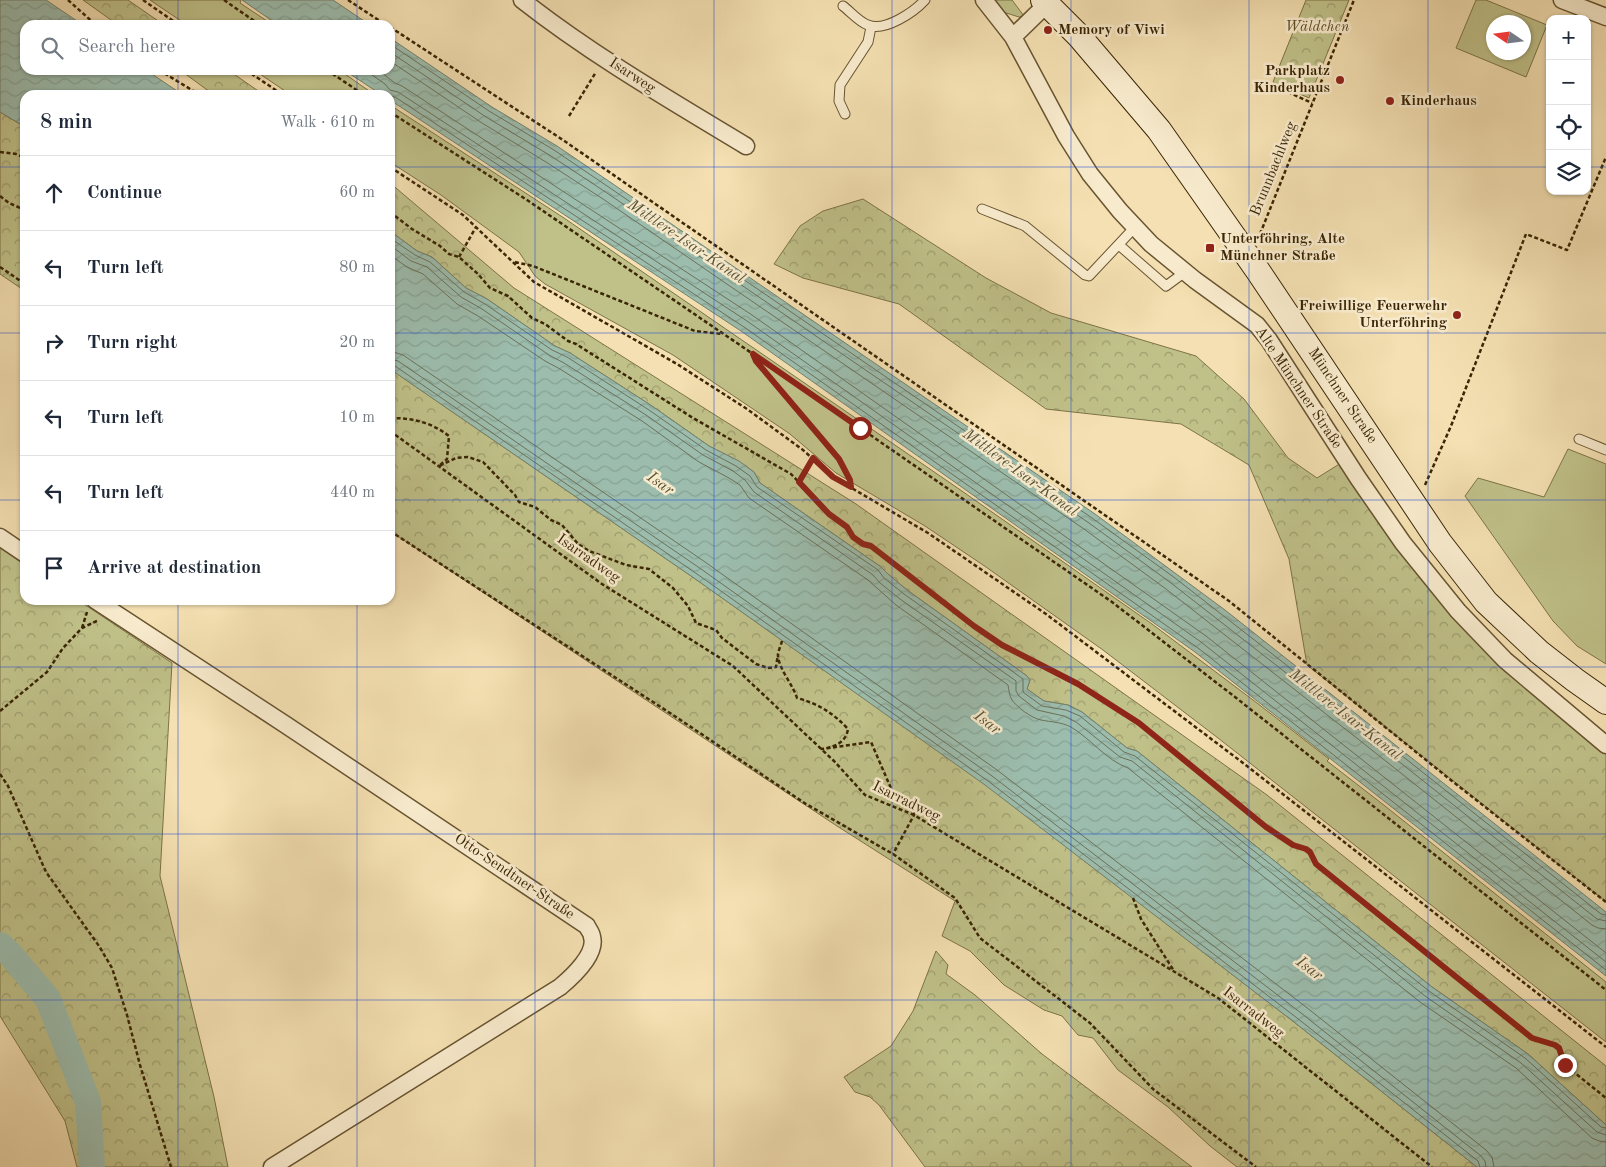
<!DOCTYPE html>
<html lang="en">
<head>
<meta charset="utf-8">
<style>
  body { margin:0; font-family:"Old Standard TT",serif; background:#f2f2f3; color:#1f2937 }
  .controls { position:absolute; right:15px; top:15px; display:grid; overflow:hidden; border-radius:10px; box-shadow:0 1px 4px #0004 }
  .controls button { width:45px; height:45px; display:grid; place-items:center; padding:0; border:0; border-bottom:1px solid #e0e1e3; background:#fff; color:#1f2937; font:25px sans-serif }
  .compass { position:absolute; left:1486px; top:15px; width:45px; height:45px; border-radius:50%; background:#fff; box-shadow:0 1px 4px #0004; rotate:283deg }
  .stop { position:absolute; width:15px; height:15px; margin:-11px; border:4px solid #8f2418; border-radius:50%; background:#fff }
  .stop.end { background:#8f2418; border-color:#fff; box-shadow:0 1px 5px #0008 }
  .list { margin:0; padding:0; list-style:none }
  h2 { display:flex; justify-content:space-between; align-items:center; height:65px; margin:0; padding:0 20px; font-size:21px }
  h2 small { font-size:16px; font-weight:400; color:#747a83 }
  .list li { display:grid; grid-template-columns:32px 1fr auto; gap:15px; align-items:center; box-sizing:border-box; height:75px; padding:0 20px; border-top:1px solid #e0e1e3 }
  .list b { display:block; font-size:19px; white-space:nowrap }
  .list em { font-size:16px; font-style:normal; color:#747a83 }
  .icon { flex:none; width:28px; height:28px; fill:none; stroke:currentColor; stroke-width:2; stroke-linecap:round; stroke-linejoin:round }
  .map { position:relative; flex:none; width:1606px; height:1167px; overflow:hidden }
  .search { position:absolute; background:#fff; box-shadow:0 1px 4px #0004; left:20px; top:20px; width:375px; height:55px; display:flex; align-items:center; gap:12px; box-sizing:border-box; padding:0 18px; border-radius:15px; color:#747a83; font-size:19px }
  .panel { position:absolute; background:#fff; box-shadow:0 1px 4px #0004; left:20px; top:90px; width:375px; height:515px; border-radius:15px }
  .map>svg:first-child { display:block }
  .green { fill:#c0c189; stroke:#7d7346; fill-rule:evenodd }
  .forest { fill:url(#forest-crowns); stroke:#7d7346 }
  .water { fill:url(#water-waves); stroke:#75806a }
  .lines { fill:none; stroke-linecap:round; stroke-linejoin:round }
  .shore { stroke:#6b7159; stroke-width:1 }
  .river { stroke:#9cbdae; stroke-width:26 }
  .service-casing { stroke:#685430; stroke-width:11 }
  .minor-casing { stroke:#685430; stroke-width:19 }
  .secondary-casing { stroke:#3a2504; stroke-width:26 }
  .path { stroke:#3a2504; stroke-width:2.5; stroke-dasharray:4 2.5; stroke-linecap:butt }
  .service { stroke:#f8ebcd; stroke-width:9 }
  .minor { stroke:#f8ebcd; stroke-width:16 }
  .secondary { stroke:#f8ebcd; stroke-width:24 }
  .route { stroke:#8f2418; stroke-width:6 }
  .grid { fill:none; stroke:#1d4ed8; stroke-width:1; stroke-opacity:0.55 }
  .poi-dot { fill:#8f2418; stroke:#f8ebcd; stroke-width:2 }
  .labels { text-anchor:middle; dominant-baseline:central; stroke-width:5; stroke-linejoin:round; paint-order:stroke }
  .park-label { font-size:15px; font-style:italic; fill:#5c4c25; stroke:#f8ebcd }
  .poi-label { font-size:15px; font-weight:bold; fill:#3a2504; stroke:#f8ebcd; text-anchor:start }
  .street-label { font-size:15px; fill:#3a2504; stroke:#f8ebcd }
  .water-label { font-size:16px; font-style:italic; fill:#575337; stroke:#f8ebcd }
</style>
</head>
<body>
<div class="map">
<svg width="1606" height="1167" viewBox="0 0 1606 1167">
  <defs>
    <pattern id="forest-crowns" width="20" height="18" patternUnits="userSpaceOnUse" patternTransform="scale(1.25)"><rect width="20" height="18" fill="#c0c189"/><path d="M2 6a3 3 0 1 1 6 0M12 15a3 3 0 1 1 6 0" fill="none" stroke="#9d9d6e"/></pattern>
    <pattern id="water-waves" width="16" height="10" patternUnits="userSpaceOnUse" patternTransform="scale(1.25)"><rect width="16" height="10" fill="#9cbdae"/><path d="M0 5q4-4 8 0t8 0" fill="none" stroke="#87a294"/></pattern>
  </defs>
  <rect width="100%" height="100%" fill="#f4e0b2"/>
  <filter id="stains"><feTurbulence type="fractalNoise" baseFrequency=".004" numOctaves="4"/><feColorMatrix values="0 0 0 0 .2 0 0 0 0 .09 0 0 0 0 .02 0 0 0 .5 -.17"/></filter>
  <radialGradient id="worn" r=".72"><stop offset=".6" stop-color="#630" stop-opacity="0"/><stop offset="1" stop-color="#630" stop-opacity=".3"/></radialGradient>
  <!-- green -->
  <path class="green" d="M 150,0 L 241,0 L 240,3 L 273,25 L 187,25 Z
    M 993,0 L 1012,0 L 1024,16 L 1019,17 L 1003,12 Z
    M 1476,0 L 1486,0 L 1547,25 L 1526,77 L 1456,48 ZM 1494,22 L 1524,22 L 1524,52 L 1494,52 Z
    M 254,70 L 339,70 L 375,95 L 291,95 Z
    M 390,105 L 564,218 L 959,489 L 1152,624 L 1257,703 L 1329,759 L 1327,761 L 1385,806 L 1606,982 L 1606,1042 L 1218,738 L 1103,650 L 986,567 L 925,526 L 836,473 L 790,434 L 673,355 L 545,284 L 535,276 L 519,252 L 441,195 L 390,162 Z
    M 1568,449 L 1606,464 L 1606,664 L 1577,646 L 1553,621 L 1465,496 L 1478,478 L 1544,497 Z"/>
  <!-- forest -->
  <path class="forest" d="M 83,0 L 128,0 L 164,25 L 118,25 Z
    M 1306,0 L 1349,0 L 1309,98 L 1273,82 Z
    M 180,70 L 228,70 L 264,95 L 214,95 Z
    M 0,112 L 25,127 L 25,291 L 0,274 Z
    M 390,183 L 514,288 L 856,504 L 1267,795 L 1606,1066 L 1606,1125 L 1528,1054 L 1432,987 L 1137,751 L 1127,748 L 1082,712 L 1068,705 L 1044,701 L 1027,689 L 1030,680 L 1027,676 L 907,590 L 888,574 L 881,567 L 760,483 L 754,472 L 739,462 L 709,446 L 652,406 L 570,353 L 555,346 L 487,299 L 466,288 L 432,257 L 417,251 L 390,231 Z
    M 863,199 L 986,278 L 1051,313 L 1196,356 L 1244,399 L 1288,458 L 1317,478 L 1341,463 L 1458,611 L 1606,745 L 1606,900 L 1605,901 L 1577,879 L 1307,665 L 1289,559 L 1249,465 L 1181,424 L 1046,409 L 899,304 L 803,278 L 774,264 L 800,226 L 823,211 Z
    M 390,369 L 694,578 L 986,785 L 1294,1022 L 1477,1167 L 1237,1167 L 1210,1146 L 1168,1107 L 1118,1070 L 1093,1038 L 1078,1035 L 1062,1016 L 1044,1010 L 1004,985 L 970,951 L 942,936 L 955,901 L 837,826 L 390,531 Z
    M 0,548 L 25,565 L 25,600 L 78,600 L 172,663 L 160,876 L 214,1097 L 228,1167 L 77,1167 L 65,1121 L 0,1016 Z
    M 936,951 L 948,965 L 946,974 L 975,995 L 1042,1054 L 1192,1167 L 925,1167 L 879,1105 L 870,1097 L 855,1092 L 844,1077 L 891,1046 L 913,1011 Z"/>
  <!-- water -->
  <path class="water" d="M 0,0 L 46,0 L 83,25 L 25,25 L 25,70 L 146,70 L 183,95 L 25,95 L 25,127 L 0,112 Z
    M 242,0 L 333,0 L 370,25 L 278,25 Z
    M 390,38 L 492,107 L 557,146 L 613,184 L 1095,514 L 1225,610 L 1606,912 L 1606,976 L 1195,652 L 741,331 L 390,100 L 390,95 L 382,95 L 344,70 L 390,70 Z
    M 390,231 L 417,251 L 432,257 L 466,288 L 487,299 L 555,346 L 570,353 L 652,406 L 709,446 L 739,461 L 754,472 L 760,483 L 881,567 L 888,574 L 907,590 L 1027,676 L 1030,680 L 1027,689 L 1044,701 L 1068,705 L 1082,712 L 1127,748 L 1137,751 L 1432,987 L 1528,1054 L 1606,1125 L 1606,1167 L 1477,1167 L 1294,1022 L 985,785 L 694,578 L 390,369 Z"/>
  <g class="lines">
    <!-- shore -->
    <path class="shore" d="M 390,44 L 489,111 L 554,150 L 610,188 L 1092,518 L 1175,578 L 1367,728 L 1601,914 L 1606,915
      M 390,52 L 486,117 L 551,156 L 607,193 L 1089,523 L 1171,583 L 1363,733 L 1597,919 L 1606,921
      M 390,61 L 482,123 L 546,162 L 603,199 L 1084,529 L 1166,589 L 1358,739 L 1592,925 L 1598,928 L 1606,929
      M 365,70 L 385,84 L 390,90 L 398,92 L 747,321 L 1201,642 L 1606,962
      M 378,70 L 395,83 L 402,86 L 752,315 L 1206,636 L 1606,953
      M 390,96 L 395,97 L 744,327 L 1198,648 L 1606,970
      M 390,238 L 415,255 L 430,262 L 464,292 L 485,304 L 552,350 L 567,357 L 649,410 L 706,450 L 736,466 L 750,476 L 757,487 L 878,570 L 884,578 L 904,594 L 1023,679 L 1023,692 L 1042,706 L 1066,710 L 1080,716 L 1124,752 L 1135,756 L 1429,991 L 1525,1058 L 1601,1127 L 1606,1128
      M 390,245 L 411,261 L 427,267 L 461,297 L 482,309 L 549,355 L 564,363 L 646,415 L 703,455 L 733,471 L 745,480 L 754,492 L 873,575 L 880,583 L 900,599 L 1016,681 L 1016,691 L 1019,696 L 1037,710 L 1064,716 L 1076,722 L 1120,757 L 1132,761 L 1425,996 L 1521,1063 L 1597,1132 L 1606,1135
      M 390,255 L 407,267 L 423,274 L 457,304 L 478,316 L 545,361 L 560,369 L 642,421 L 699,462 L 729,478 L 740,485 L 749,498 L 868,580 L 896,605 L 1008,685 C 1009,690 1009,695 1012,700 C 1017,707 1031,718 1041,720 C 1051,722 1061,722 1071,727 C 1091,739 1106,760 1128,768 L 1420,1002 L 1516,1068 L 1592,1138 L 1599,1141 L 1606,1142
      M 390,351 L 403,355 L 705,562 L 997,770 L 1306,1007 L 1486,1150 L 1492,1157 L 1494,1167
      M 390,359 L 398,361 L 701,569 L 992,776 L 1301,1013 L 1481,1156 L 1485,1161 L 1486,1167
      M 390,365 L 395,366 L 697,574 L 988,781 L 1297,1018 L 1478,1161 L 1480,1167"/>
    <!-- river -->
    <path class="river" d="M 0,945 L 9,953 L 48,999 L 88,1102 L 92,1167"/>
    <!-- service casing -->
    <g class="service-casing">
      <path id="service" d="M 843,6 C 851,12 859,22 868,25 C 885,32 914,12 925,0
        M 845,114 L 839,101 L 840,85 L 868,42 L 871,27
        M 982,209 L 1025,226 L 1085,275 L 1089,276 L 1135,227
        M 1119,245 L 1166,286 L 1185,272
        M 1579,439 L 1606,450"/>
    </g>
    <!-- minor casing -->
    <g class="minor-casing">
      <path id="minor" d="M 522,0 C 592,55 670,100 746,146
        M 984,0 L 1013,37 L 1066,136 L 1090,174 L 1120,211 L 1151,244 L 1195,280 L 1257,325 L 1269,340 L 1358,478 L 1403,543 L 1458,611 L 1505,660 L 1606,745
        M 1562,0 L 1606,17
        M 1013,37 L 1051,0
        M 0,537 L 25,554
        M 95,600 L 286,725 L 587,926 C 588,929 592,933 592,937 C 597,954 572,977 560,987 L 272,1167"/>
    </g>
    <!-- secondary casing -->
    <g class="secondary-casing">
      <path id="secondary" d="M 1043,0 L 1079,36 L 1159,130 L 1258,271 L 1440,543 L 1486,602 L 1539,652 L 1575,680 L 1606,702"/>
    </g>
    <!-- path -->
    <path class="path" d="M 68,0 L 96,25
      M 143,0 L 179,25
      M 224,0 L 260,25
      M 348,0 L 386,25
      M 390,27 L 563,140 L 1229,601 L 1452,781 L 1606,902
      M 159,70 L 200,95
      M 246,70 L 283,95
      M 327,70 L 364,95
      M 1270,84 L 1312,103
      M 390,112 L 527,200 L 753,354 L 1112,602 L 1235,697 L 1606,990
      M 569,116 L 596,72
      M 0,152 L 16,154 L 25,158
      M 390,167 L 463,215 L 534,282 L 677,364 L 747,409 L 803,450 L 833,477 L 928,533 L 1046,614 L 1247,766 L 1606,1047
      M 0,196 L 9,203 L 25,210
      M 390,212 L 412,229 L 440,246 L 449,254 L 459,257 L 478,274 L 490,288 L 508,296 L 532,318 L 545,324 L 568,341 L 576,344 L 693,418 L 791,474 L 829,514 L 847,527 L 853,537 L 863,544 L 871,546 L 974,626 L 1002,645 L 1078,684 L 1139,723 L 1266,827 L 1293,845 L 1307,849 L 1310,851 L 1316,864 L 1532,1038 L 1555,1045 L 1559,1049 L 1565,1065 L 1606,1098
      M 1260,234 L 1354,0
      M 459,257 L 476,227
      M 515,262 L 533,266 L 695,331 L 722,334
      M 0,267 L 25,284
      M 753,355 L 756,361 L 839,459 L 850,480 L 851,487
      M 390,418 C 412,418 431,422 449,436 L 447,459 L 439,466 L 456,458 L 468,457 L 483,462 L 515,495 L 519,502 L 535,507 L 551,520 L 562,525 L 578,544 L 589,551 L 626,565 L 649,569 L 673,588 L 688,606 L 696,623 L 716,630 L 722,638 L 756,664 L 768,668 L 776,667 L 778,654
      M 390,431 L 602,584 L 733,666 L 834,761 L 865,795 L 914,815 L 1218,998 L 1432,1167
      M 799,482 L 813,458
      M 1425,485 L 1451,426 L 1526,234 L 1567,250 L 1606,157
      M 390,531 L 673,715 L 806,804 L 893,854 L 955,898 L 980,938 L 1090,1023 L 1153,1089 L 1256,1167
      M 82,628 L 87,612
      M 782,641 C 781,645 778,651 778,656 C 779,669 793,685 797,698 C 819,704 833,713 848,729 C 846,743 834,747 822,749 L 871,742 L 893,793 C 905,797 910,803 914,815 L 893,854
      M 0,711 L 47,672 L 63,648 L 82,628 L 99,620
      M 0,774 L 8,786 L 46,872 L 99,946 L 112,968 L 127,1015 L 140,1065 L 171,1167
      M 1133,898 L 1141,919 L 1174,971"/>
    <!-- service -->
    <use href="#service" class="service"/>
    <!-- minor -->
    <use href="#minor" class="minor"/>
    <!-- secondary -->
    <use href="#secondary" class="secondary"/>
  </g>
  <g class="lines">
    <!-- route -->
    <path class="route" d="M 860,428 L 753,354 L 756,361 L 839,459 L 850,480 L 851,487 L 833,477 L 813,458 L 799,482 L 829,514 L 847,527 L 853,537 L 863,544 L 871,546 L 974,626 L 1002,645 L 1078,684 L 1139,723 L 1266,827 L 1293,845 L 1306,849 L 1310,852 L 1316,864 L 1532,1038 L 1555,1045 L 1559,1048 L 1565,1065"/>
  </g>
  <!-- grid -->
  <path class="grid" d="M 178,0 L 178,25M 357,0 L 357,25M 535,0 L 535,1167M 714,0 L 714,1167M 892,0 L 892,1167M 1071,0 L 1071,1167M 1249,0 L 1249,1167M 1428,0 L 1428,1167M 178,70 L 178,95M 357,70 L 357,95M 0,167 L 25,167M 390,167 L 1550,167M 1587,167 L 1606,167M 0,333 L 25,333M 390,333 L 1606,333M 0,500 L 25,500M 390,500 L 1606,500M 178,600 L 178,1167M 357,600 L 357,1167M 0,667 L 1606,667M 0,834 L 1606,834M 0,1000 L 1606,1000"/>
  <!-- markers -->
  <g class="poi-dot">
    <circle cx="1048" cy="30" r="5"/>
    <circle cx="1340" cy="80" r="5"/>
    <circle cx="1390" cy="101" r="5"/>
    <rect x="1205" y="243" width="10" height="10" rx="2.5"/>
    <circle cx="1457" cy="315" r="5"/>
  </g>
  <g class="labels">
    <!-- park labels -->
    <g class="park-label">
      <text x="1317" y="27">Wäldchen</text>
    </g>
    <!-- poi labels -->
    <g class="poi-label">
      <text x="1058" y="30">Memory of Viwi</text>
      <text x="1330" y="71" text-anchor="end">Parkplatz<tspan x="1330" dy="17">Kinderhaus</tspan></text>
      <text x="1400" y="101">Kinderhaus</text>
      <text x="1220" y="239">Unterföhring, Alte<tspan x="1220" dy="17">Münchner Straße</tspan></text>
      <text x="1447" y="306" text-anchor="end">Freiwillige Feuerwehr<tspan x="1447" dy="17">Unterföhring</tspan></text>
    </g>
    <!-- street labels -->
    <g class="street-label">
      <text transform="translate(632 76) rotate(33)">Isarweg</text>
      <text transform="translate(1274 169) rotate(-68)">Brunnbachlweg</text>
      <text transform="translate(1298 388) rotate(56)">Alte Münchner Straße</text>
      <text transform="translate(1342 396) rotate(56)">Münchner Straße</text>
      <text transform="translate(588 559) rotate(35)">Isarradweg</text>
      <text transform="translate(906 802) rotate(26)">Isarradweg</text>
      <text transform="translate(514 877) rotate(34)">Otto-Sendtner-Straße</text>
      <text transform="translate(1253 1013) rotate(38)">Isarradweg</text>
    </g>
    <!-- water labels -->
    <g class="water-label">
      <text transform="translate(686 242) rotate(34)">Mittlere-Isar-Kanal</text>
      <text transform="translate(1020 473) rotate(36)">Mittlere-Isar-Kanal</text>
      <text transform="translate(660 484) rotate(35)">Isar</text>
      <text transform="translate(1345 715) rotate(38)">Mittlere-Isar-Kanal</text>
      <text transform="translate(987 723) rotate(37)">Isar</text>
      <text transform="translate(1309 969) rotate(37)">Isar</text>
    </g>
  </g>
  <rect width="100%" height="100%" filter="url(#stains)"/>
  <rect width="100%" height="100%" fill="url(#worn)"/>
</svg>
<div class="controls">
<button>+</button>
<button>−</button>
<button><svg class="icon" aria-label="locate" viewBox="0 0 24 24"><circle cx="12" cy="12" r="6"/><path d="M12 2v4M12 18v4M2 12h4M18 12h4"/></svg></button>
<button><svg class="icon" aria-label="layers" viewBox="0 0 24 24"><path d="M12 4l9 5-9 5-9-5zM3 14l9 5 9-5"/></svg></button>
</div>
<svg class="compass" viewBox="-18 -18 36 36"><path d="M0-13l5 13h-10z" fill="#e53935"/><path d="M0 13l5-13h-10z" fill="#747a83"/></svg>
<div class="stop" style="left:860px;top:428px"></div>
<div class="stop end" style="left:1565px;top:1065px"></div>
<div class="search"><svg class="icon" aria-label="search" viewBox="0 0 24 24"><circle cx="10" cy="10" r="6"/><path d="M15 15l6 6"/></svg>Search here</div>
<section class="panel">
<h2>8 min<small>Walk · 610 m</small></h2>
<ul class="list">
<li><svg class="icon" aria-label="ahead" viewBox="0 0 24 24"><path d="M12 20V5M6 11l6-6 6 6"/></svg><div><b>Continue</b></div><em>60 m</em></li>
<li><svg class="icon" aria-label="left" viewBox="0 0 24 24"><path d="M17 20v-9H6M10 6l-5 5 5 5"/></svg><div><b>Turn left</b></div><em>80 m</em></li>
<li><svg class="icon" aria-label="right" viewBox="0 0 24 24"><path d="M7 20v-9h11M14 6l5 5-5 5"/></svg><div><b>Turn right</b></div><em>20 m</em></li>
<li><svg class="icon" aria-label="left" viewBox="0 0 24 24"><path d="M17 20v-9H6M10 6l-5 5 5 5"/></svg><div><b>Turn left</b></div><em>10 m</em></li>
<li><svg class="icon" aria-label="left" viewBox="0 0 24 24"><path d="M17 20v-9H6M10 6l-5 5 5 5"/></svg><div><b>Turn left</b></div><em>440 m</em></li>
<li><svg class="icon" aria-label="arrive" viewBox="0 0 24 24"><path d="M6 21V4h12l-3 4 3 4H6"/></svg><div><b>Arrive at destination</b></div></li>
</ul>
</section>
</div>
</body>
</html>
